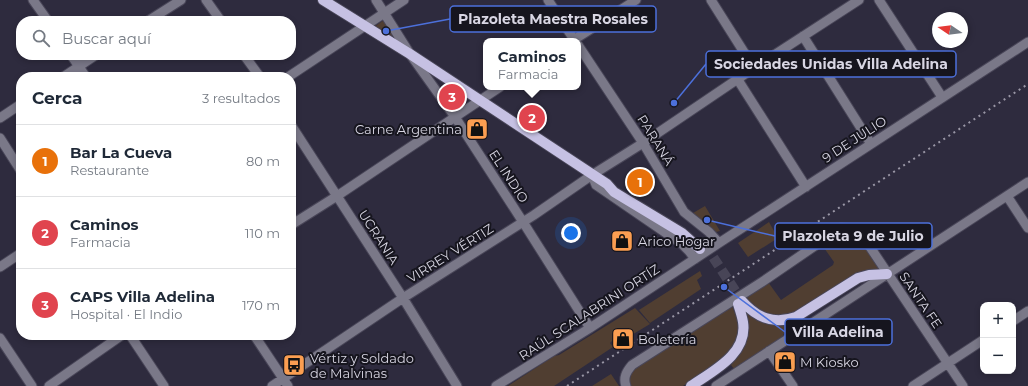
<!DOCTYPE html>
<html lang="es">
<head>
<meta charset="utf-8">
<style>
  body { margin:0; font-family:Montserrat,sans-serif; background:#f2f2f3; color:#1f2937 }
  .controls { position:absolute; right:12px; bottom:12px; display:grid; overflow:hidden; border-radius:8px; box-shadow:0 2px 6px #0003 }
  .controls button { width:36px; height:36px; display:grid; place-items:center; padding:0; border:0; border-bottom:1px solid #e0e1e3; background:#fff; color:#1f2937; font:20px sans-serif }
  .compass { position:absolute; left:932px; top:12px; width:36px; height:36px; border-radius:50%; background:#fff; box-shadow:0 2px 6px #0003; rotate:283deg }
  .you { position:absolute; left:571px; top:233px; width:14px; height:14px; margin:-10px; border:3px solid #fff; border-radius:50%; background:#1a73e8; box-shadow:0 0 0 6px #1a73e833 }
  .badge { display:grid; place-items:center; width:26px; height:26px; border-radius:50%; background:#825e43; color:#fff; font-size:13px; font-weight:700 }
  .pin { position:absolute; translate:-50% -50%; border:2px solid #fff; box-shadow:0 1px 4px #0006 }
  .popup { position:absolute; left:483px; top:38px; width:98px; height:52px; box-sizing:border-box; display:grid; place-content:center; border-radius:8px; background:#fff; filter:drop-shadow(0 1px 3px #0005); font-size:13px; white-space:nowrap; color:#747a83 }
  .popup b { font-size:15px; color:#1f2937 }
  .popup::after { content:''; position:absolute; left:50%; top:100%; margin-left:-8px; border:8px solid transparent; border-top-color:#fff }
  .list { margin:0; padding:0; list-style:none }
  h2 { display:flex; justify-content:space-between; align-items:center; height:52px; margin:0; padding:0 16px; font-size:17px }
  h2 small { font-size:13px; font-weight:400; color:#747a83 }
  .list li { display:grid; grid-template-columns:26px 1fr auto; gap:12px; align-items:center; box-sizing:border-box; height:72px; padding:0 16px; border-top:1px solid #e0e1e3 }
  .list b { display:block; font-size:15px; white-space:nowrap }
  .list p { margin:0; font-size:13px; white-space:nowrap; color:#747a83 }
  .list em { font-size:13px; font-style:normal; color:#747a83 }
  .icon { flex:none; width:22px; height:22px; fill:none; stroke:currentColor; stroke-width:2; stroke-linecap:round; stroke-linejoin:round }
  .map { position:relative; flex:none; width:1028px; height:386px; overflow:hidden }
  .search { position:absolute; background:#fff; box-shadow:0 2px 6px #0003; left:16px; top:16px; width:280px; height:44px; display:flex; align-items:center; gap:10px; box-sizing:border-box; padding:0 14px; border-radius:16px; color:#747a83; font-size:15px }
  .panel { position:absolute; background:#fff; box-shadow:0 2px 6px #0003; left:16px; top:72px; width:280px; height:268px; border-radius:16px }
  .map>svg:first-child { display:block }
  .green { fill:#503e31 }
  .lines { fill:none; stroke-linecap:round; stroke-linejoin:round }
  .major-tunnel { stroke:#484557; stroke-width:10; stroke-dasharray:10 5; stroke-linecap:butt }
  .minor-casing { stroke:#494658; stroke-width:11 }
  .major-casing { stroke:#494658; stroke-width:12 }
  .minor { stroke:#7a7888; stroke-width:9 }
  .major { stroke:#c6c1e3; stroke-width:10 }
  .rail { stroke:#9a97a6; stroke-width:2; stroke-dasharray:2 4; stroke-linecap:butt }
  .labels { text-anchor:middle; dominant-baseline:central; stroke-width:4; stroke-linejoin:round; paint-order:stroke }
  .poi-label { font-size:13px; fill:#d8d6e3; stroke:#16151e; text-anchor:start }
  .street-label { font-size:13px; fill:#d8d6e3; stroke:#16151e }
  .leader { fill:none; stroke:#4c70db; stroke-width:1.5 }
  .callout-dot { fill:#4c70db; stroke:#16151e; stroke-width:1.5 }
  .callout { fill:#16151e; stroke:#4c70db; stroke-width:1.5 }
  .callout-label { font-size:14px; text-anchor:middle; font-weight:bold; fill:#d8d6e3 }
</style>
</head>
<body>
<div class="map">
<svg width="1028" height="386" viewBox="0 0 1028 386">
  <rect width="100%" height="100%" fill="#2e2b3e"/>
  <!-- green -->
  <path class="green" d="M 384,20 L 394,35 L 391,37 L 374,27 Z
    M 705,206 L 720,231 L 716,232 L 709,228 L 693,213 Z
    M 769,222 L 778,238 L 748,257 L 738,243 Z
    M 844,232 L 853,234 L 861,240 L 880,270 L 797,312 C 771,321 764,315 744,299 L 768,282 L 781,300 L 833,265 L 834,262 L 822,245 Z
    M 700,271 L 702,276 L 697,280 L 701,289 L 650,323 L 639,310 Z
    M 740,305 L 787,324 L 782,339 L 734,369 L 731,365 L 742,351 L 745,343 Z
    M 732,306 L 738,321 L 739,331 L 735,344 L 722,361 L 683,386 L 630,386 C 629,378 631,374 635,368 Z
    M 635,308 L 650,324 L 630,336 L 626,333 L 612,341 L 610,343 L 613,347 L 554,386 L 508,386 L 554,356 L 559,355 Z
    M 611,374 L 619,386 L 592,386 Z"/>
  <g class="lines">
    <!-- major-tunnel -->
    <path class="major-tunnel" d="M 705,245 L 742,301"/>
    <!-- minor casing -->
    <g class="minor-casing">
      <path id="minor" d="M 33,0 L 48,21
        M 206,0 L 221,21
        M 376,0 L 410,54 L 455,117 L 523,222 L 590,328
        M 548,0 L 575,41
        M 711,0 L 754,68
        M 879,0 L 942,97
        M 148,21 L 181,0
        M 803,36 L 871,144
        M 572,41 L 636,0
        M 578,45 L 643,143 L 684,212 L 709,232 L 719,243
        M 71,55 L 86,77
        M 244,55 L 260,77
        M 63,77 L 96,55
        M 288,77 L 404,0
        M 738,80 L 806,187
        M 0,118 L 21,104
        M 291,125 L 403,298 L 457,386
        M 0,138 L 21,171
        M 592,175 L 596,185 L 682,244 L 689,251 L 695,259
        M 1007,196 L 1028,228
        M 291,225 L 337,196 L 500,87
        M 0,267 L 21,253
        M 1013,321 L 1028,311
        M 130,335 L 164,386
        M 254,335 L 288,386
        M 0,338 L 32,386
        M 769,351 L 793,386
        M 49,386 L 122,335
        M 272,386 L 403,298 L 534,215 L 592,175 L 643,143 L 754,68 L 859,0
        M 496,386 L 590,328 L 719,243 L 1028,42
        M 626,386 C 623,378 626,372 632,365 L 762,282 L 841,228 C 850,228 855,231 862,235 L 963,386
        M 716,386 L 1028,182
        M 913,386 L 983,340"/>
    </g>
    <!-- major casing -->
    <g class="major-casing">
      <path id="major" d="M 323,0 L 410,54 L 607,184 L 614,192 L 682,233 L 700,249
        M 742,301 C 757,318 774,325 796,317 L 858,278 L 869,275 L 887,274
        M 691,386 C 713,371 748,354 743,322 C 742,316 740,310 738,304"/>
    </g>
    <!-- minor -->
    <use href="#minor" class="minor"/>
    <!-- major -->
    <use href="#major" class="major"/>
    <!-- rail -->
    <path class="rail" d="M 567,386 L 1028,84"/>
  </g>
  <!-- icons -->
  <defs>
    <g id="shop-square" transform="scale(1.15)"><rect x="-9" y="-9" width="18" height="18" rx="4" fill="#fb9e51" stroke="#16151e"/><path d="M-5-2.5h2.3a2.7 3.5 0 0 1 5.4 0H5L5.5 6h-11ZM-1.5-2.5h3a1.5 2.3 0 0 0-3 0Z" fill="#111"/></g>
    <g id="bus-square" transform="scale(1.15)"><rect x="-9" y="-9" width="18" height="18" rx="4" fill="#fb9e51" stroke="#16151e"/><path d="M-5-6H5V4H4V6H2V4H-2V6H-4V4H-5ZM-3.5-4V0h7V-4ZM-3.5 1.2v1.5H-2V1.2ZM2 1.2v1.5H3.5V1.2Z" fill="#111"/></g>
  </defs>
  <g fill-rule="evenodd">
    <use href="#shop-square" x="477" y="129"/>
    <use href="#shop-square" x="622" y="241"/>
    <use href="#shop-square" x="623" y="339"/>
    <use href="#shop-square" x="785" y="362"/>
    <use href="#bus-square" x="294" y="365"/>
  </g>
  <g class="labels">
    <!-- poi labels -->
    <g class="poi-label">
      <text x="462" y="129" text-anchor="end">Carne Argentina</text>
      <text x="638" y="241">Arico Hogar</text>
      <text x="638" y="339">Boletería</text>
      <text x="310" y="358">Vértiz y Soldado<tspan x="310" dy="15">de Malvinas</tspan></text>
      <text x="800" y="362">M Kiosko</text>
    </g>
    <!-- street labels -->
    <g class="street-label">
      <text transform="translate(854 139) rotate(-33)">9 DE JULIO</text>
      <text transform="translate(656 140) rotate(58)">PARANÁ</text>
      <text transform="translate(509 176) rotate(57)">EL INDIO</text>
      <text transform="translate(379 237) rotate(57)">UCRANIA</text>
      <text transform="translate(450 253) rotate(-32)">VIRREY VÉRTIZ</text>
      <text transform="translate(921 300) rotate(56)">SANTA FE</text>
      <text transform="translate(589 312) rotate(-33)">RAÚL SCALABRINI ORTÍZ</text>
    </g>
  </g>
  <!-- callouts -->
  <path class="leader" d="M386 31L450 19M674 103L706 64M707 220L775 236M724 287L785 332"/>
  <g class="callout-dot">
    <circle cx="386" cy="31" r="4"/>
    <circle cx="674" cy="103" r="4"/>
    <circle cx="707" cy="220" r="4"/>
    <circle cx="724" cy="287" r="4"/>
  </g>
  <g class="callout">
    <rect x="450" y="6" width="206" height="26" rx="4"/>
    <rect x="706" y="51" width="250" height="26" rx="4"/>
    <rect x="775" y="223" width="157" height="26" rx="4"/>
    <rect x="785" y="319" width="107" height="26" rx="4"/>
  </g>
  <g class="callout-label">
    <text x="553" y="24">Plazoleta Maestra Rosales</text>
    <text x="831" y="69">Sociedades Unidas Villa Adelina</text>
    <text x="853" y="241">Plazoleta 9 de Julio</text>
    <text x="838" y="337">Villa Adelina</text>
  </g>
</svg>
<div class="controls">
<button>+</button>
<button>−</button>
</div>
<svg class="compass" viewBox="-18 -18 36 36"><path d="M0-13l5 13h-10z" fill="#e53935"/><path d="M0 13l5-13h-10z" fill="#747a83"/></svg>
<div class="you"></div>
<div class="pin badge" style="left:640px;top:182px;background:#e8710a">1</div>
<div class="pin badge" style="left:532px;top:118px;background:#e0444e">2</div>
<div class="popup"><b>Caminos</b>Farmacia</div>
<div class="pin badge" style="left:452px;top:97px;background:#e0444e">3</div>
<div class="search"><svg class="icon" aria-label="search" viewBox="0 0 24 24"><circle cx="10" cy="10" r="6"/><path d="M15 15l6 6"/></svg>Buscar aquí</div>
<section class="panel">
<h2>Cerca<small>3 resultados</small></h2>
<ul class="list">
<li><span class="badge" style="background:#e8710a">1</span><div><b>Bar La Cueva</b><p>Restaurante</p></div><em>80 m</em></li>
<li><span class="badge" style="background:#e0444e">2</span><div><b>Caminos</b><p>Farmacia</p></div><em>110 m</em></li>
<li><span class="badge" style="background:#e0444e">3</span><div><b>CAPS Villa Adelina</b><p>Hospital · El Indio</p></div><em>170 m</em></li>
</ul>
</section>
</div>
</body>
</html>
